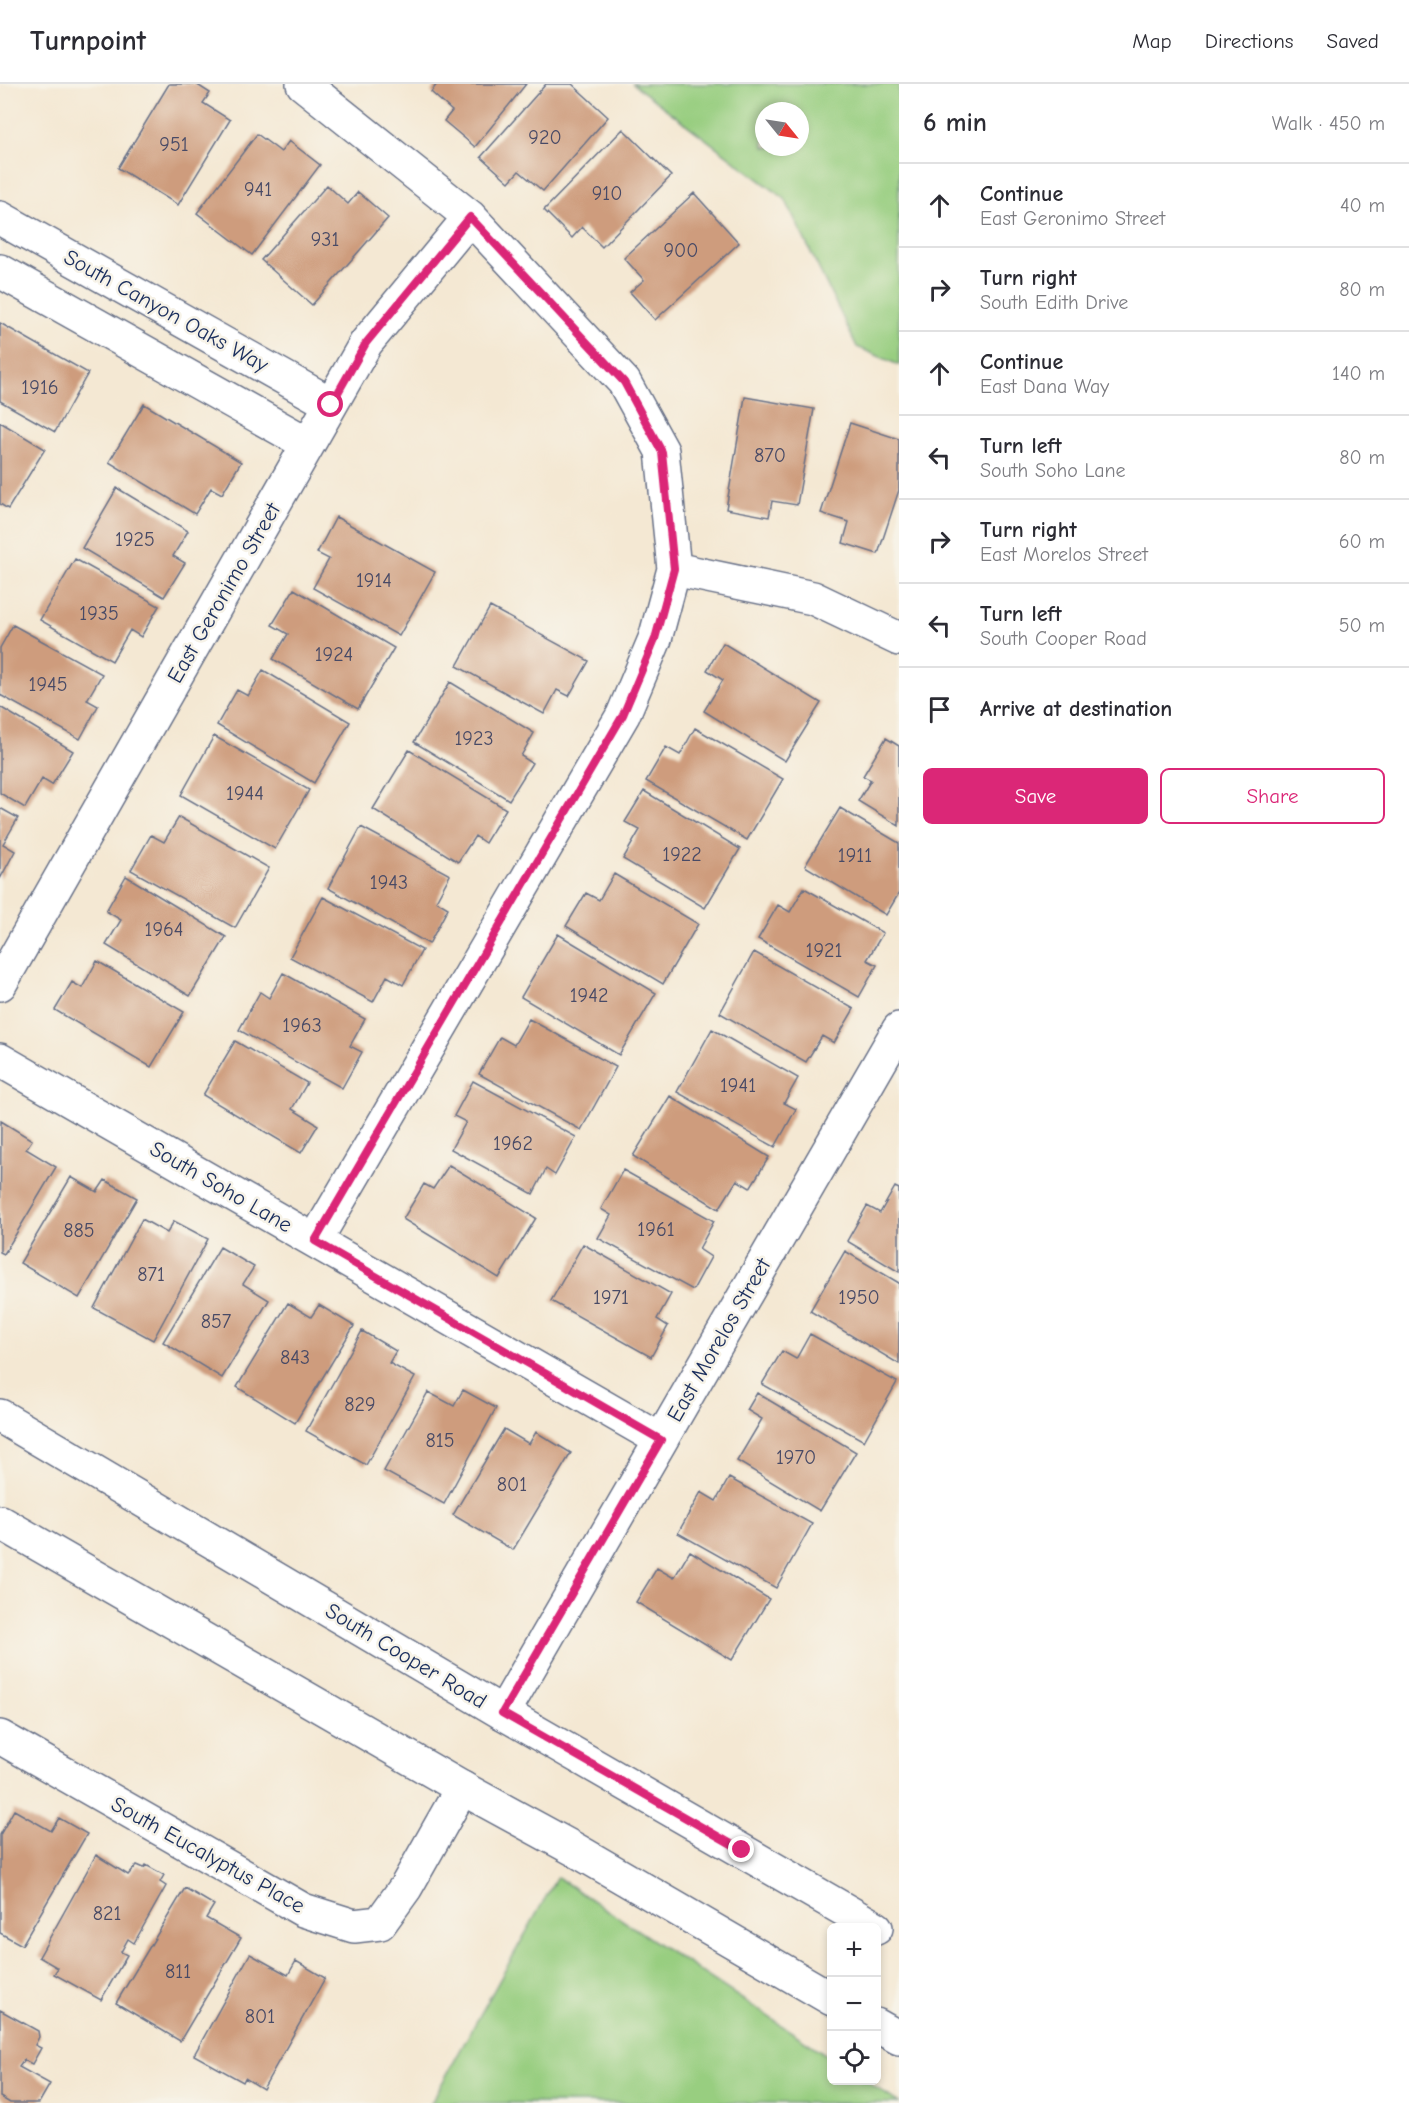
<!DOCTYPE html>
<html lang="en">
<head>
<meta charset="utf-8">
<style>
  body { margin:0; font-family:"Comic Neue",sans-serif; background:#f7f7f7; color:#2b2b33 }
  .controls { position:absolute; right:18px; bottom:18px; display:grid; overflow:hidden; border-radius:9px; box-shadow:0 3px 9px #0003 }
  .controls button { width:54px; height:54px; display:grid; place-items:center; padding:0; border:0; border-bottom:2px solid #e1e1e2; background:#fff; color:#2b2b33; font:30px sans-serif }
  .compass { position:absolute; left:755px; top:18px; width:54px; height:54px; border-radius:50%; background:#fff; box-shadow:0 3px 9px #0003; rotate:120deg }
  .stop { position:absolute; width:18px; height:18px; margin:-14px; border:4px solid #db2777; border-radius:50%; background:#fff }
  .stop.end { background:#db2777; border-color:#fff; box-shadow:0 2px 6px #0008 }
  .list { margin:0; padding:0; list-style:none }
  h2 { display:flex; justify-content:space-between; align-items:center; height:78px; margin:0; padding:0 24px; font-size:26px }
  h2 small { font-size:20px; font-weight:400; color:#7c7c81 }
  .list li { display:grid; grid-template-columns:39px 1fr auto; gap:18px; align-items:center; box-sizing:border-box; height:84px; padding:0 24px; border-top:2px solid #e1e1e2 }
  .list b { display:block; font-size:22px; white-space:nowrap }
  .list p { margin:0; font-size:20px; white-space:nowrap; color:#7c7c81 }
  .list em { font-size:20px; font-style:normal; color:#7c7c81 }
  .actions { display:flex; gap:12px; padding:18px 24px }
  .actions a { flex:1; padding:14px 0; border:2px solid #db2777; border-radius:9px; text-align:center; font-size:21px; color:#db2777 }
  .actions .main { background:#db2777; color:#fff }
  .icon { flex:none; width:33px; height:33px; fill:none; stroke:currentColor; stroke-width:2; stroke-linecap:round; stroke-linejoin:round }
  .map { position:relative; flex:none; width:899px; height:2019px; overflow:hidden }
  header { display:flex; align-items:center; gap:36px; box-sizing:border-box; height:84px; padding:0 30px; background:#fff; border-bottom:2px solid #e1e1e2 }
  header strong { font-size:28px }
  nav { display:flex; gap:33px; margin-inline-start:auto; font-size:21px }
  main { display:flex }
  aside { flex:1; background:#fff }
  .map>svg:first-child { display:block }
  .green { fill:#98ce80; stroke:#5a7e6f; stroke-width:1.5; fill-rule:evenodd }
  .building { fill:#ce9c7d }
  .lines { fill:none; stroke-linecap:round; stroke-linejoin:round }
  .minor-casing { stroke:#677087; stroke-width:36 }
  .secondary-casing { stroke:#677087; stroke-width:36 }
  .minor { stroke:#fff; stroke-width:33 }
  .secondary { stroke:#fff; stroke-width:33 }
  .route { stroke:#db2777; stroke-width:8 }
  .labels { text-anchor:middle; dominant-baseline:central; stroke-width:5; stroke-linejoin:round; paint-order:stroke }
  .number-label { font-size:20px; fill:#484a66 }
  .street-label { font-size:22px; fill:#1b2f5e; stroke:#f7f3e8 }
</style>
</head>
<body>
<header>
<strong>Turnpoint</strong>
<nav><a>Map</a><a>Directions</a><a>Saved</a></nav>
</header>
<main>
<div class="map">
<svg width="899" height="2019" viewBox="0 0 899 2019">
  <rect width="100%" height="100%" fill="#f7f3e8"/>
  <filter id="ink" filterUnits="userSpaceOnUse"><feTurbulence type="fractalNoise" baseFrequency=".0167" numOctaves="2"/><feDisplacementMap in="SourceGraphic" scale="12" xChannelSelector="R" yChannelSelector="G"/><feConvolveMatrix kernelMatrix="1 2 1 2 8 2 1 2 1" color-interpolation-filters="sRGB"/></filter>
  <filter id="wash" filterUnits="userSpaceOnUse"><feTurbulence type="fractalNoise" baseFrequency=".008" numOctaves="4" result="noise"/><feDisplacementMap in="SourceGraphic" scale="24" xChannelSelector="R" yChannelSelector="G"/><feGaussianBlur stdDeviation="1.35" result="paint"/><feColorMatrix in="noise" values="0 0 0 0 0 0 0 0 0 0 0 0 0 0 0 0 0 1.4 0 .05"/><feComposite in="paint" operator="in"/></filter>
  <g filter="url(#wash)">
    <rect width="100%" height="100%" fill="#f4e8d3"/>
    <!-- green -->
    <path class="green" d="M 633,0 L 899,0 L 899,281 L 857,263 L 785,115 ZM 764,27 L 800,27 L 800,63 L 764,63 Z
      M 557,1793 L 831,1974 L 832,1996 L 866,1997 L 899,2019 L 431,2019 Z"/>
    <g id="blocks">
      <!-- building -->
      <path class="building" d="M 169,0 L 196,0 L 210,9 L 203,19 L 230,36 L 178,121 L 118,84 Z
        M 437,0 L 526,0 L 475,63 L 444,37 L 452,27 L 431,8 Z
        M 546,0 L 572,0 L 608,33 L 543,107 L 519,87 L 509,98 L 481,73 Z
        M 623,45 L 671,92 L 602,163 L 582,143 L 572,154 L 544,126 Z
        M 257,50 L 281,68 L 289,57 L 320,81 L 252,171 L 197,129 Z
        M 327,101 L 348,120 L 358,108 L 388,134 L 312,221 L 261,176 Z
        M 694,109 L 739,159 L 655,236 L 630,208 L 644,196 L 624,174 Z
        M 0,239 L 88,289 L 55,348 L 0,317 Z
        M 745,313 L 814,325 L 797,421 L 772,417 L 769,433 L 726,425 Z
        M 144,320 L 241,378 L 222,410 L 211,404 L 195,430 L 109,378 Z
        M 0,338 L 45,365 L 8,425 L 0,420 Z
        M 850,339 L 899,355 L 899,406 L 878,470 L 843,459 L 849,438 L 821,429 Z
        M 117,404 L 188,447 L 173,472 L 185,479 L 164,513 L 82,464 Z
        M 336,433 L 435,488 L 399,552 L 313,504 L 329,475 L 317,469 Z
        M 75,475 L 159,522 L 141,553 L 130,546 L 112,577 L 40,536 Z
        M 294,505 L 394,564 L 358,625 L 273,575 L 288,550 L 272,541 Z
        M 490,523 L 589,577 L 569,612 L 557,606 L 544,630 L 457,582 Z
        M 13,541 L 102,590 L 87,616 L 98,622 L 80,655 L 0,611 L 0,564 Z
        M 723,559 L 821,619 L 785,677 L 704,627 L 723,596 L 707,586 Z
        M 263,586 L 350,638 L 314,699 L 217,641 L 237,606 L 248,612 Z
        M 450,598 L 534,649 L 521,672 L 532,679 L 509,716 L 414,658 Z
        M 0,623 L 73,667 L 52,701 L 42,695 L 25,724 L 0,709 Z
        M 695,644 L 783,695 L 747,756 L 646,697 L 666,663 L 680,671 Z
        M 214,652 L 309,706 L 275,765 L 181,711 Z
        M 886,654 L 899,662 L 899,742 L 858,717 L 871,696 L 863,692 Z
        M 409,666 L 506,725 L 485,759 L 475,752 L 458,778 L 373,725 Z
        M 644,707 L 740,765 L 705,824 L 623,775 L 640,746 L 625,738 Z
        M 0,724 L 18,734 L 3,760 L 15,767 L 0,795 Z
        M 840,724 L 899,759 L 899,809 L 886,831 L 805,782 Z
        M 179,733 L 269,784 L 235,844 L 131,786 L 151,751 L 164,758 Z
        M 361,743 L 450,791 L 436,817 L 448,824 L 429,860 L 328,804 Z
        M 614,790 L 698,840 L 663,900 L 566,842 L 586,809 L 599,816 Z
        M 126,792 L 226,853 L 190,912 L 106,861 L 121,836 L 106,827 Z
        M 804,804 L 883,849 L 867,876 L 877,881 L 859,913 L 758,855 L 778,821 L 790,828 Z
        M 323,813 L 422,866 L 403,901 L 387,892 L 373,918 L 290,873 Z
        M 558,850 L 656,909 L 619,971 L 521,913 Z
        M 754,868 L 854,925 L 834,959 L 822,952 L 806,978 L 720,929 Z
        M 97,877 L 184,928 L 151,983 L 55,926 L 72,898 L 82,904 Z
        M 283,889 L 365,935 L 350,962 L 362,968 L 342,1004 L 239,946 L 260,908 L 269,914 Z
        M 529,935 L 616,983 L 581,1046 L 479,990 L 500,953 L 514,961 Z
        M 712,945 L 798,994 L 784,1019 L 796,1025 L 775,1063 L 677,1008 Z
        M 235,957 L 307,999 L 292,1025 L 318,1041 L 301,1069 L 203,1011 Z
        M 473,997 L 576,1053 L 555,1091 L 546,1085 L 533,1110 L 451,1065 L 466,1038 L 454,1032 Z
        M 670,1012 L 769,1073 L 750,1104 L 737,1096 L 719,1125 L 633,1072 Z
        M 1,1037 L 32,1056 L 26,1065 L 56,1083 L 4,1170 L 0,1168 Z
        M 449,1081 L 536,1134 L 499,1194 L 403,1135 L 424,1100 L 433,1105 Z
        M 623,1086 L 714,1137 L 699,1165 L 711,1173 L 693,1206 L 598,1154 L 611,1131 L 601,1125 Z
        M 71,1093 L 97,1108 L 105,1096 L 137,1114 L 79,1214 L 20,1179 Z
        M 895,1103 L 899,1105 L 899,1188 L 847,1157 L 867,1122 L 880,1129 Z
        M 142,1135 L 167,1149 L 174,1137 L 208,1155 L 153,1256 L 94,1224 Z
        M 583,1160 L 671,1210 L 657,1235 L 668,1242 L 651,1273 L 551,1217 Z
        M 220,1163 L 254,1183 L 243,1200 L 269,1216 L 222,1294 L 163,1258 Z
        M 845,1167 L 899,1199 L 899,1280 L 810,1227 Z
        M 288,1219 L 311,1233 L 319,1221 L 354,1242 L 295,1339 L 237,1303 Z
        M 362,1247 L 396,1267 L 389,1279 L 415,1293 L 366,1381 L 306,1347 Z
        M 810,1250 L 897,1298 L 864,1357 L 762,1300 L 782,1267 L 796,1275 Z
        M 463,1306 L 496,1324 L 444,1420 L 384,1387 L 428,1308 L 454,1322 Z
        M 757,1309 L 856,1368 L 820,1427 L 737,1377 L 762,1335 L 747,1326 Z
        M 504,1345 L 529,1360 L 536,1348 L 571,1369 L 513,1466 L 453,1431 Z
        M 729,1394 L 812,1440 L 776,1504 L 678,1449 L 701,1408 L 716,1417 Z
        M 690,1467 L 769,1515 L 732,1576 L 636,1518 L 657,1484 L 674,1494 Z
        M 14,1726 L 51,1747 L 59,1734 L 87,1750 L 22,1861 L 0,1849 L 0,1751 Z
        M 96,1771 L 128,1791 L 137,1781 L 144,1784 L 146,1781 L 164,1791 L 160,1798 L 166,1802 L 134,1859 L 128,1855 L 121,1868 L 127,1871 L 101,1916 L 54,1890 L 58,1884 L 39,1873 Z
        M 185,1804 L 214,1821 L 206,1834 L 241,1854 L 180,1957 L 116,1919 Z
        M 250,1870 L 288,1891 L 296,1877 L 325,1894 L 263,2005 L 245,1994 L 243,1998 L 194,1971 Z
        M 0,1926 L 38,1947 L 39,1953 L 35,1961 L 41,1964 L 32,1980 L 24,1976 L 19,1983 L 50,2000 L 39,2019 L 10,2019 L 0,2013 Z"/>
    </g>
  </g>
  <g filter="url(#ink)">
    <use href="#blocks" fill-opacity="0" stroke="#677087" stroke-width="1.5"/>
    <g class="lines">
      <!-- minor casing -->
      <g class="minor-casing">
        <path id="minor" d="M 303,0 L 470,133 L 624,298 L 662,367 L 674,485 L 655,555 L 623,631 L 315,1157
          M 0,134 L 331,320
          M 0,187 L 308,360
          M 674,485 L 813,514 L 899,555
          M 0,900 L 366,259 L 470,133
          M 0,976 L 661,1356
          M 503,1629 L 899,945
          M 0,1653 L 303,1826 L 354,1842 L 380,1839 L 406,1803 L 462,1704"/>
      </g>
      <!-- secondary casing -->
      <g class="secondary-casing">
        <path id="secondary" d="M 0,1332 L 503,1629 L 876,1844
          M 0,1438 L 462,1704 L 574,1765 L 832,1915
          M 876,1941 L 899,1954"/>
      </g>
      <!-- minor -->
      <use href="#minor" class="minor"/>
      <!-- secondary -->
      <use href="#secondary" class="secondary"/>
    </g>
  </g>
  <g class="lines" filter="url(#ink)">
    <!-- route -->
    <path class="route" d="M 331,321 L 366,259 L 470,133 L 624,298 L 662,368 L 674,485 L 655,555 L 623,631 L 315,1157 L 661,1356 L 502,1629 L 742,1766"/>
  </g>
  <g class="labels">
    <!-- number labels -->
    <g class="number-label">
      <text x="545" y="53">920</text>
      <text x="174" y="60">951</text>
      <text x="258" y="105">941</text>
      <text x="607" y="109">910</text>
      <text x="325" y="155">931</text>
      <text x="681" y="166">900</text>
      <text x="40" y="303">1916</text>
      <text x="770" y="371">870</text>
      <text x="135" y="455">1925</text>
      <text x="374" y="496">1914</text>
      <text x="99" y="529">1935</text>
      <text x="334" y="570">1924</text>
      <text x="48" y="600">1945</text>
      <text x="474" y="654">1923</text>
      <text x="245" y="709">1944</text>
      <text x="682" y="770">1922</text>
      <text x="855" y="771">1911</text>
      <text x="389" y="798">1943</text>
      <text x="164" y="845">1964</text>
      <text x="824" y="866">1921</text>
      <text x="589" y="911">1942</text>
      <text x="302" y="941">1963</text>
      <text x="738" y="1001">1941</text>
      <text x="513" y="1059">1962</text>
      <text x="656" y="1145">1961</text>
      <text x="79" y="1146">885</text>
      <text x="151" y="1190">871</text>
      <text x="611" y="1213">1971</text>
      <text x="859" y="1213">1950</text>
      <text x="216" y="1237">857</text>
      <text x="295" y="1273">843</text>
      <text x="360" y="1320">829</text>
      <text x="440" y="1356">815</text>
      <text x="796" y="1373">1970</text>
      <text x="512" y="1400">801</text>
      <text x="107" y="1829">821</text>
      <text x="178" y="1887">811</text>
      <text x="260" y="1932">801</text>
    </g>
    <!-- street labels -->
    <g class="street-label">
      <text transform="translate(166 227) rotate(29)">South Canyon Oaks Way</text>
      <text transform="translate(224 509) rotate(-60)">East Geronimo Street</text>
      <text transform="translate(221 1103) rotate(30)">South Soho Lane</text>
      <text transform="translate(719 1256) rotate(-60)">East Morelos Street</text>
      <text transform="translate(406 1572) rotate(31)">South Cooper Road</text>
      <text transform="translate(208 1771) rotate(29)">South Eucalyptus Place</text>
    </g>
  </g>
</svg>
<div class="controls">
<button>+</button>
<button>−</button>
<button><svg class="icon" aria-label="locate" viewBox="0 0 24 24"><circle cx="12" cy="12" r="6"/><path d="M12 2v4M12 18v4M2 12h4M18 12h4"/></svg></button>
</div>
<svg class="compass" viewBox="-18 -18 36 36"><path d="M0-13l5 13h-10z" fill="#e53935"/><path d="M0 13l5-13h-10z" fill="#7c7c81"/></svg>
<div class="stop" style="left:331px;top:321px"></div>
<div class="stop end" style="left:742px;top:1766px"></div>
</div>
<aside>
<h2>6 min<small>Walk · 450 m</small></h2>
<ul class="list">
<li><svg class="icon" aria-label="ahead" viewBox="0 0 24 24"><path d="M12 20V5M6 11l6-6 6 6"/></svg><div><b>Continue</b><p>East Geronimo Street</p></div><em>40 m</em></li>
<li><svg class="icon" aria-label="right" viewBox="0 0 24 24"><path d="M7 20v-9h11M14 6l5 5-5 5"/></svg><div><b>Turn right</b><p>South Edith Drive</p></div><em>80 m</em></li>
<li><svg class="icon" aria-label="ahead" viewBox="0 0 24 24"><path d="M12 20V5M6 11l6-6 6 6"/></svg><div><b>Continue</b><p>East Dana Way</p></div><em>140 m</em></li>
<li><svg class="icon" aria-label="left" viewBox="0 0 24 24"><path d="M17 20v-9H6M10 6l-5 5 5 5"/></svg><div><b>Turn left</b><p>South Soho Lane</p></div><em>80 m</em></li>
<li><svg class="icon" aria-label="right" viewBox="0 0 24 24"><path d="M7 20v-9h11M14 6l5 5-5 5"/></svg><div><b>Turn right</b><p>East Morelos Street</p></div><em>60 m</em></li>
<li><svg class="icon" aria-label="left" viewBox="0 0 24 24"><path d="M17 20v-9H6M10 6l-5 5 5 5"/></svg><div><b>Turn left</b><p>South Cooper Road</p></div><em>50 m</em></li>
<li><svg class="icon" aria-label="arrive" viewBox="0 0 24 24"><path d="M6 21V4h12l-3 4 3 4H6"/></svg><div><b>Arrive at destination</b></div></li>
</ul>
<div class="actions"><a class="main">Save</a><a>Share</a></div>
</aside>
</main>
</body>
</html>
